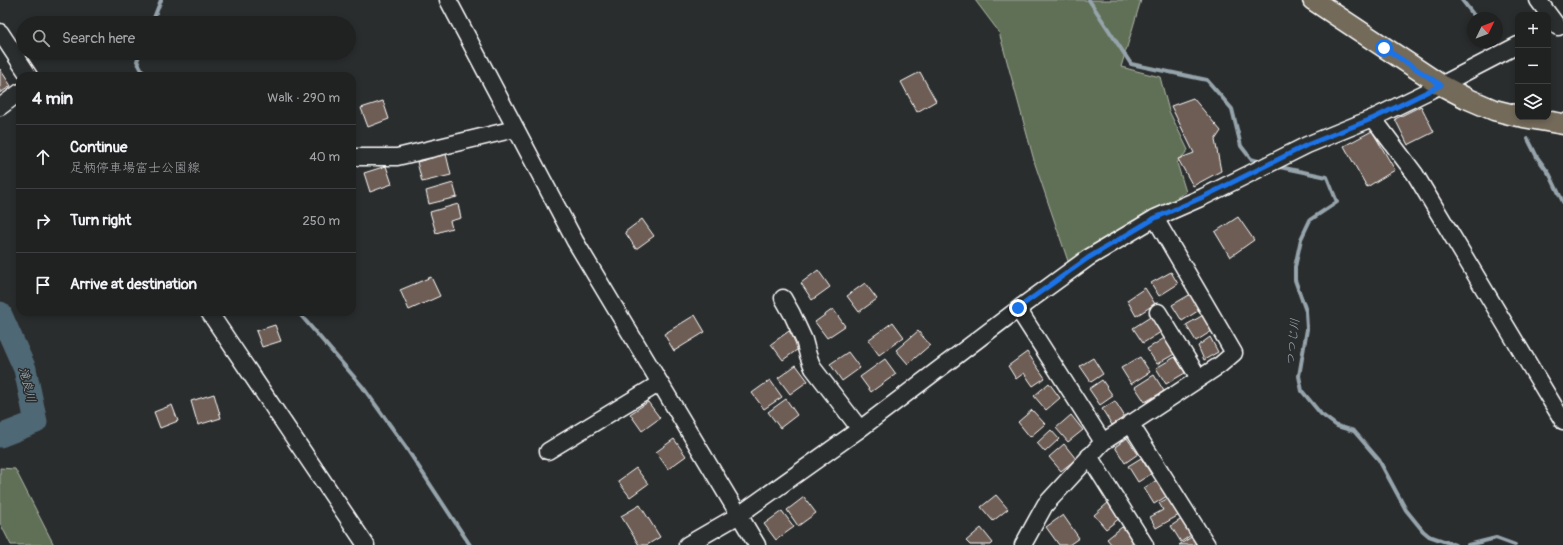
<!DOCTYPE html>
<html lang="en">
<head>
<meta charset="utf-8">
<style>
  body { margin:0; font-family:Pangolin,"Klee One",sans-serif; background:#2d2f2f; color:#f1f3f6 }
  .controls { position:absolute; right:12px; top:12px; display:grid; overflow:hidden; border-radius:8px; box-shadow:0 2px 6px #0003 }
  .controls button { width:36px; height:36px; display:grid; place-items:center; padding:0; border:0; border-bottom:1px solid #3d3f40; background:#202222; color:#f1f3f6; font:20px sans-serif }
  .compass { position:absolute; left:1467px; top:12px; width:36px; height:36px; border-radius:50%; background:#202222; box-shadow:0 2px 6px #0003; rotate:47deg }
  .stop { position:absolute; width:12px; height:12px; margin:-9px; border:3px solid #1a73e8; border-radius:50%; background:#fff }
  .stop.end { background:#1a73e8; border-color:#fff; box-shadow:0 1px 4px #0008 }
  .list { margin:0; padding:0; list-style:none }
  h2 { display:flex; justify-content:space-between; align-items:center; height:52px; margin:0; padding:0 16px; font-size:17px }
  h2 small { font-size:13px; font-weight:400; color:#a2a4a5 }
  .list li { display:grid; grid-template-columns:26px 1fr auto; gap:12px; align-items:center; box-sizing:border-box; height:64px; padding:0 16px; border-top:1px solid #3d3f40 }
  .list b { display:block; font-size:15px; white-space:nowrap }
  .list p { margin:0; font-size:13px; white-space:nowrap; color:#a2a4a5 }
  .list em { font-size:13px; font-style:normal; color:#a2a4a5 }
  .icon { flex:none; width:22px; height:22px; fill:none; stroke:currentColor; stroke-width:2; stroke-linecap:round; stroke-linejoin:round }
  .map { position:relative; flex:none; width:1563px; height:545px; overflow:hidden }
  .search { position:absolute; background:#202222; box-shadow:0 2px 6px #0003; left:16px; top:16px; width:340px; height:44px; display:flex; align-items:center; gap:10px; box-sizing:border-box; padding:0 14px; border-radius:22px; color:#a2a4a5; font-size:15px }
  .panel { position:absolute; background:#202222; box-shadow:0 2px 6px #0003; left:16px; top:72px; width:340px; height:244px; border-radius:12px }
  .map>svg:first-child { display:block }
  .green { fill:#616f57; stroke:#b0b7ab }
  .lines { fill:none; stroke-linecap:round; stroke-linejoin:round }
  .stream { stroke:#96a4ac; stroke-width:4 }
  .river { stroke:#506875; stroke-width:23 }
  .building { fill:#6d5d54; stroke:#fff }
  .minor-casing { stroke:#fff; stroke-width:19 }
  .major-casing { stroke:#fff; stroke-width:23 }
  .minor { stroke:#2a2d2e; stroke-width:16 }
  .major { stroke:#736b5a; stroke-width:20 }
  .route { stroke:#1a73e8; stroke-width:5 }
  .labels { text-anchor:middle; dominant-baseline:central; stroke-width:3; stroke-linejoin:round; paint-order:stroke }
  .water-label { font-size:12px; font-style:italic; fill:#a8b4ba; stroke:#2a2d2e }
</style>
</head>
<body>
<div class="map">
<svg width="1563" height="545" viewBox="0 0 1563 545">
  <rect width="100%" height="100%" fill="#2a2d2e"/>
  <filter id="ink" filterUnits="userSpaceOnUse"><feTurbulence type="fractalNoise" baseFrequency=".025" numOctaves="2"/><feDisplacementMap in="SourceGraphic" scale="8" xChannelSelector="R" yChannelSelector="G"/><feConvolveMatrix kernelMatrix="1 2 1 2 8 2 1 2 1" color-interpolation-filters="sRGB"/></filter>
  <g filter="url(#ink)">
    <!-- green -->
    <path class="green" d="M 975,0 L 1141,0 L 1121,67 L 1160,77 L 1169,111 L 1188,150 L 1177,163 L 1186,192 L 1069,264 L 1035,164 L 999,32 Z
      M 0,468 L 15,469 L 54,545 L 11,545 L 0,523 Z"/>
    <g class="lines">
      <!-- stream -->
      <path class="stream" d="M 1089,0 L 1131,64 L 1207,80 L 1232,109 L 1241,146 L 1251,159 L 1261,162
        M 1462,0 L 1476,18
        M 152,23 L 161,0
        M 140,53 L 137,61 L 145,76
        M 1528,139 L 1537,157 L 1550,175 L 1563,202
        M 1275,166 L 1327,177 L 1337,202 L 1310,220 L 1301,239 L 1295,267 L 1295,280 L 1306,311 L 1307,329 L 1299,376 L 1302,391 L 1321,414 L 1337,426 L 1354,431 L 1379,460 L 1406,510 L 1423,531 L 1429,536 L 1455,545
        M 298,312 L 362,386 L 405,446 L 470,545
        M 1468,545 L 1496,538 L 1515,545"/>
      <!-- river -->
      <path class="river" d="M 0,313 L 25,369 L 36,422 L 0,436"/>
    </g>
    <!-- building -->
    <path class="building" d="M 0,69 L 11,86 L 0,93 Z
      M 920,72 L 936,101 L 917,112 L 901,82 Z
      M 1193,98 L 1221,131 L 1215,140 L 1221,171 L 1193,186 L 1178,159 L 1194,153 L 1171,106 Z
      M 383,101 L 389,119 L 368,127 L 361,108 Z
      M 1421,106 L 1434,132 L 1408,145 L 1395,119 Z
      M 1372,131 L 1395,170 L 1367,187 L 1344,146 Z
      M 446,154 L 451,175 L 422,182 L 417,162 Z
      M 386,166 L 392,184 L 370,192 L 364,173 Z
      M 453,183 L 457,197 L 429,204 L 426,191 Z
      M 458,204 L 461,218 L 450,221 L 452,228 L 436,233 L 430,212 Z
      M 1238,217 L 1254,240 L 1230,257 L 1215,232 Z
      M 642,219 L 654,236 L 636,249 L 625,232 Z
      M 818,270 L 830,287 L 812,300 L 801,283 Z
      M 1171,272 L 1178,284 L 1159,296 L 1151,283 Z
      M 431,277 L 440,296 L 409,310 L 400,290 Z
      M 865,283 L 877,299 L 859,312 L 847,296 Z
      M 1145,288 L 1155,304 L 1136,316 L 1127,300 Z
      M 1191,294 L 1201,309 L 1182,321 L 1172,305 Z
      M 833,309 L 845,326 L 827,338 L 815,322 Z
      M 1205,314 L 1215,329 L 1196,341 L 1186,325 Z
      M 695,315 L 705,332 L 674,351 L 664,334 Z
      M 1152,316 L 1161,332 L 1143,343 L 1133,328 Z
      M 893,322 L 904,337 L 879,355 L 868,340 Z
      M 275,325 L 281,341 L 262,347 L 256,331 Z
      M 789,331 L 801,347 L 783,360 L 771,344 Z
      M 918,331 L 930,345 L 908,364 L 896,350 Z
      M 1166,337 L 1176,353 L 1157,364 L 1147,349 Z
      M 1210,337 L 1218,352 L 1204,360 L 1198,346 Z
      M 848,352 L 860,368 L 842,381 L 830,364 Z
      M 1027,352 L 1045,378 L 1033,386 L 1024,373 L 1016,379 L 1008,366 Z
      M 1140,357 L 1150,372 L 1131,384 L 1121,368 Z
      M 1175,357 L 1185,373 L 1166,384 L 1156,368 Z
      M 1093,358 L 1103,374 L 1091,382 L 1080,366 Z
      M 885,359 L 896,374 L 871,392 L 860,377 Z
      M 796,365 L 808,381 L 790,394 L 778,378 Z
      M 1154,375 L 1164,391 L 1145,402 L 1135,387 Z
      M 770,380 L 782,397 L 764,409 L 752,393 Z
      M 1102,380 L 1113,396 L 1100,405 L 1089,389 Z
      M 1049,383 L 1060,398 L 1046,410 L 1034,396 Z
      M 214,394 L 221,418 L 198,425 L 191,401 Z
      M 786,399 L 797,415 L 780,428 L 768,412 Z
      M 1115,401 L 1125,417 L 1112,425 L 1102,409 Z
      M 648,402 L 660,418 L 642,431 L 630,414 Z
      M 172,405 L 178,421 L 160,428 L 154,412 Z
      M 1032,410 L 1045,424 L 1030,437 L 1018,422 Z
      M 1071,415 L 1083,430 L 1068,442 L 1056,428 Z
      M 1051,430 L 1059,439 L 1045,452 L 1037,443 Z
      M 1127,438 L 1138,454 L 1125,463 L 1115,447 Z
      M 674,439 L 686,456 L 668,469 L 656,452 Z
      M 1064,444 L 1076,459 L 1061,471 L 1049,457 Z
      M 1141,458 L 1151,474 L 1138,482 L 1128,466 Z
      M 636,468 L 648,484 L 630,497 L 618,481 Z
      M 1157,480 L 1167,496 L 1154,504 L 1144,488 Z
      M 996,495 L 1008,509 L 993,521 L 981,507 Z
      M 804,497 L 816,513 L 798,526 L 787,510 Z
      M 1171,497 L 1181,514 L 1156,528 L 1150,517 L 1163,510 L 1159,503 Z
      M 1109,502 L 1121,517 L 1106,529 L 1094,515 Z
      M 640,505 L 660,537 L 647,545 L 639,545 L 621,516 Z
      M 782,511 L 794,527 L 776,540 L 764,524 Z
      M 1063,515 L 1079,538 L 1069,545 L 1059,545 L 1046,527 Z
      M 1183,518 L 1194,533 L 1181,542 L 1171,526 Z
      M 1122,527 L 1134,541 L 1129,545 L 1112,545 L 1107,539 Z
      M 981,528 L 993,543 L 991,545 L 970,545 L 966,541 Z
      M 1196,534 L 1203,545 L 1179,545 Z"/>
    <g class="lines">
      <!-- minor casing -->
      <g class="minor-casing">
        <path id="minor" d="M 448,0 L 575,241 L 757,545
          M 1538,0 L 1558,27
          M 0,32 L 29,76
          M 0,107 L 20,92
          M 1373,118 L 1415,174 L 1563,421
          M 352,157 L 397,157 L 515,129
          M 783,298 L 792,314 L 804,340 L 808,355 L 813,368 L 860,429
          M 1018,309 L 1103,442
          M 209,312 L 366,545
          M 1158,312 L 1199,378
          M 1130,423 L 1207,545
          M 548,451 L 660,383
          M 1089,456 L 1145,545
          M 687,545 L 739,515 L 860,429 L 1018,309 L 1088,258 L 1155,218 L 1203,197 L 1307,145 L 1373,118 L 1441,85 L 1518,45
          M 1023,545 L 1045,505 L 1103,442 L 1220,365 L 1234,353 L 1155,218"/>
      </g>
      <!-- major casing -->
      <g class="major-casing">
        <path id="major" d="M 1313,0 L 1441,85 L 1466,98 L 1494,110 L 1518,116
          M 1523,117 L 1563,124"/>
      </g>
      <!-- minor -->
      <use href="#minor" class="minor"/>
      <!-- major -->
      <use href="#major" class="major"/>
    </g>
  </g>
  <g class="lines" filter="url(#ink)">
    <!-- route -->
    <path class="route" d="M 1018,308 L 1088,258 L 1155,218 L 1203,197 L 1307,145 L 1374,118 L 1441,85 L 1384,48"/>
  </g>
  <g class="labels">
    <!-- water labels -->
    <g class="water-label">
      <text transform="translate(1293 342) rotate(-84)">つつじ川</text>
      <text transform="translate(27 385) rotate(76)">滝良川</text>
    </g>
  </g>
</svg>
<div class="controls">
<button>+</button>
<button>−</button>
<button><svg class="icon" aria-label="layers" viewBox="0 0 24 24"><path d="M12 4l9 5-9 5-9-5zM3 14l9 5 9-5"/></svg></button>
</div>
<svg class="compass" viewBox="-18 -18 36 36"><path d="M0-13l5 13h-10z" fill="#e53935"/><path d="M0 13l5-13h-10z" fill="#a2a4a5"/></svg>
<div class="stop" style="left:1384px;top:48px"></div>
<div class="stop end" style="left:1018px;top:308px"></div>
<div class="search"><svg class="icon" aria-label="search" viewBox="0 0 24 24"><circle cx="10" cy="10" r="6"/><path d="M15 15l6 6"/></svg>Search here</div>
<section class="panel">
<h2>4 min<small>Walk · 290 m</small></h2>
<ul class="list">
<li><svg class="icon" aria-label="ahead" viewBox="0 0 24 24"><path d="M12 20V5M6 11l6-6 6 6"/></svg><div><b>Continue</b><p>足柄停車場富士公園線</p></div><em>40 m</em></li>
<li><svg class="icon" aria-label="right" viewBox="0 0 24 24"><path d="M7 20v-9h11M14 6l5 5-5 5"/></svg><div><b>Turn right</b></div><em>250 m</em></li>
<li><svg class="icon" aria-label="arrive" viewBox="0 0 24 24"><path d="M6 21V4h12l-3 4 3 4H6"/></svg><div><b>Arrive at destination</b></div></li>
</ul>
</section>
</div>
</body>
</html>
